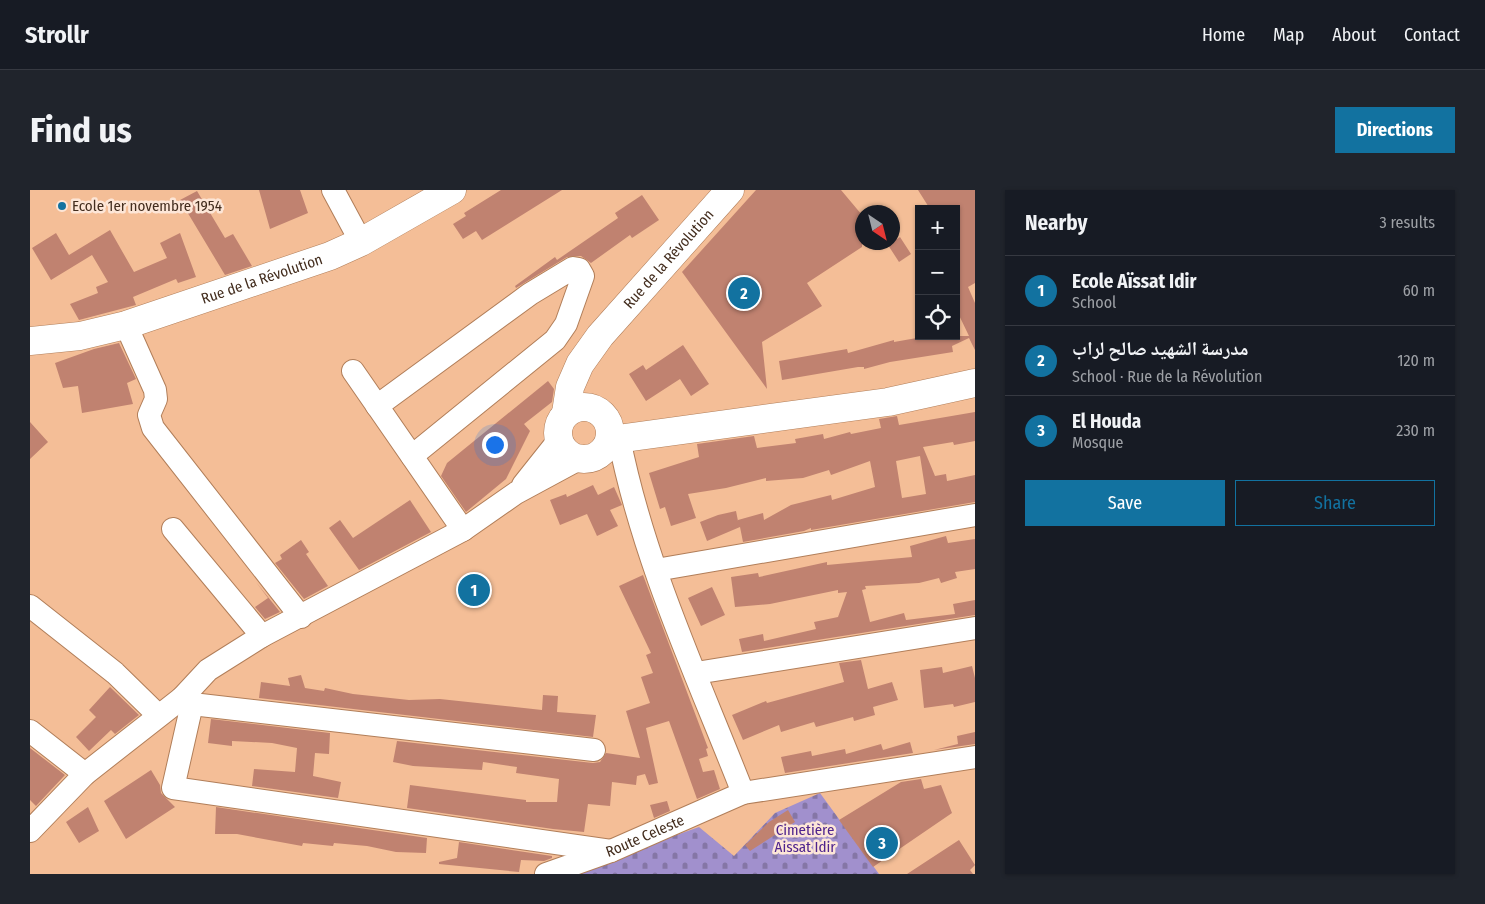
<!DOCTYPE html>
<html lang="en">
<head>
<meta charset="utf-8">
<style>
  body { margin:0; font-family:"Fira Sans Condensed","Noto Naskh Arabic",sans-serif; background:#20242c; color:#f1f3f6 }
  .controls { position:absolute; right:15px; top:15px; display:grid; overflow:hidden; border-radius:0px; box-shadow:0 1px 4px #0004 }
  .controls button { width:45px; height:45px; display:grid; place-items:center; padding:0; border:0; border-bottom:1px solid #363941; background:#171b24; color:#f1f3f6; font:25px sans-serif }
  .compass { position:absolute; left:825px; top:15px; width:45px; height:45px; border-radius:50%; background:#171b24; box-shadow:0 1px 4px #0004; rotate:145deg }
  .you { position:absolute; left:464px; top:254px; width:18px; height:18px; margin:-12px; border:4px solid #fff; border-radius:50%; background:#1a73e8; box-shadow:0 0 0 8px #1a73e833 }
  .badge { display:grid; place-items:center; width:32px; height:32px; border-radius:50%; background:#1272a0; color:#fff; font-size:16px; font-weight:700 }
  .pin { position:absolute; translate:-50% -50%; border:2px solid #fff; box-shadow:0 1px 5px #0006 }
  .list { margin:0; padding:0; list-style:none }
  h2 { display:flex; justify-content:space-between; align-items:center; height:65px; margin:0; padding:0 20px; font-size:21px }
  h2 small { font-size:16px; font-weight:400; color:#9ea1a6 }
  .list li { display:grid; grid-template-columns:32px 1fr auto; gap:15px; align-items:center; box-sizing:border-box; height:70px; padding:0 20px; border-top:1px solid #363941 }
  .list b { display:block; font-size:19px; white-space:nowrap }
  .list p { margin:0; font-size:16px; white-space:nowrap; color:#9ea1a6 }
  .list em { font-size:16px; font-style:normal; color:#9ea1a6 }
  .actions { display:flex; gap:10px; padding:15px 20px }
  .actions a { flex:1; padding:11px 0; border:1px solid #1272a0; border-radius:0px; text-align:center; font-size:18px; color:#1272a0 }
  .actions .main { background:#1272a0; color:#fff }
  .icon { flex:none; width:28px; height:28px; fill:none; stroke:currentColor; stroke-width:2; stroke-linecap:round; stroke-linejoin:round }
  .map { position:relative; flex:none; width:945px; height:684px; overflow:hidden; border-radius:0px }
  header { display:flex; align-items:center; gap:30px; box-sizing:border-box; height:70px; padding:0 25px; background:#171b24; border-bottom:1px solid #363941 }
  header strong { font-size:24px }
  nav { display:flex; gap:28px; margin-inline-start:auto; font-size:18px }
  .intro { display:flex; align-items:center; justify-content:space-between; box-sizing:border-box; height:120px; padding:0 30px }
  h1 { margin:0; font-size:35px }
  .button { padding:12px 22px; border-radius:0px; background:#1272a0; color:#fff; font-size:18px; font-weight:700 }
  main { display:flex; gap:30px; padding:0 30px }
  aside { flex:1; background:#171b24; border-radius:0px; box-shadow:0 1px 4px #0004 }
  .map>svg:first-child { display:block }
  .cemetery { fill:url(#cemetery-stones) }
  .building { fill:#c08270; fill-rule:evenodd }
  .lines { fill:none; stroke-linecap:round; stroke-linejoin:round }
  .minor-casing { stroke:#b17e59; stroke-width:24 }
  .major-casing { stroke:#b17e59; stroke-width:29 }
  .minor { stroke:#fff; stroke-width:22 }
  .major { stroke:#fff; stroke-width:28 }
  .poi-dot { fill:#1272a0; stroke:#fde6d7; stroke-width:2 }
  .labels { text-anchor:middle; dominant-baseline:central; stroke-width:5; stroke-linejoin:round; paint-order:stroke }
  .poi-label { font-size:15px; fill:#432d1e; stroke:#fde6d7; text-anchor:start }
  .street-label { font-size:15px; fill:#432d1e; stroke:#fde6d7 }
  .park-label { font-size:15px; fill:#4e238d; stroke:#fde6d7 }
</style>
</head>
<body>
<header>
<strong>Strollr</strong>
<nav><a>Home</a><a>Map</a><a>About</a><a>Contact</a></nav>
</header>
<div class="intro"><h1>Find us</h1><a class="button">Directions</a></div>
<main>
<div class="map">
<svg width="945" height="684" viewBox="0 0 945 684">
  <defs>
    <pattern id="cemetery-stones" width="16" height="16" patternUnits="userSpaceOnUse" patternTransform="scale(1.25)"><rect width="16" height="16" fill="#a190cd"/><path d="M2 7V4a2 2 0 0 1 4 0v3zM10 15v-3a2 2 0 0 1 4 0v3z" fill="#8576a6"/></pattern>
  </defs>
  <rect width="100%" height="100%" fill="#f4be97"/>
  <!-- cemetery -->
  <path class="cemetery" d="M 790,603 L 849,684 L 536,684 L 669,637 L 704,666 L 745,623 Z"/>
  <!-- building -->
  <path class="building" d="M 229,0 L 270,0 L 278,23 L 240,39 Z
    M 471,0 L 532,0 L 452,50 L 446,41 L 433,49 L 423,34 L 436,26 L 434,23 Z
    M 726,0 L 811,0 L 832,25 L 832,57 L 777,93 L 792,116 L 732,152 L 737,199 L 652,82 Z
    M 888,0 L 945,0 L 945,93 L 938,97 L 945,113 L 945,160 L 939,148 L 922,156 L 923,162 L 860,172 L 834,179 L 834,177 L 828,177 L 752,190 L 749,171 L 817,159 L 818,163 L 864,150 L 864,152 L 898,146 L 939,146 L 926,119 L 926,19 L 900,19 Z
    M 167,1 L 195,48 L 203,44 L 222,76 L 195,85 L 150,10 Z
    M 612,5 L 629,30 L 602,48 L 600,45 L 561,73 L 551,66 L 537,67 L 486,98 L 485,96 L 525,67 L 527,70 L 588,28 L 585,23 Z
    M 80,40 L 104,82 L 137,68 L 130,53 L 150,43 L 166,87 L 148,93 L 146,89 L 103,107 L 106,115 L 49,130 L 40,114 L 68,103 L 66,97 L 78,92 L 62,65 L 21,90 L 2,58 L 26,43 L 39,65 Z
    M 870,47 L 881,64 L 869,72 L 858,55 Z
    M 89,153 L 106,189 L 97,193 L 103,214 L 52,223 L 48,196 L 33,198 L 25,173 L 64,159 Z
    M 653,155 L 679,194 L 661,206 L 650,189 L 616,211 L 599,184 L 613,175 L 616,180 Z
    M 518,191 L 524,199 L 522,212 L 494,234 L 500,241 L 476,289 L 436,322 L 411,286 L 417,273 Z
    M 945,222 L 945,251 L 924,255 L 923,252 L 893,257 L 905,286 L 916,284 L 917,291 L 945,285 L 945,312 L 781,340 L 781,338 L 774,341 L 713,352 L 710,337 L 677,351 L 670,332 L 688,325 L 706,321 L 708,331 L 708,330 L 733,323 L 734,330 L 761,315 L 801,305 L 802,310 L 845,297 L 840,271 L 801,285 L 799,280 L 773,288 L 736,291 L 736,288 L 696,298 L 658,304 L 666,328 L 641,336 L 635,317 L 630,319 L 619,283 L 669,267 L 667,254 L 724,246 L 727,258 L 766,253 L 765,249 L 793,244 L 794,249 L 820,242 L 821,244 L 851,238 L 849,229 L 867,226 L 869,235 ZM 890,266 L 896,304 L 872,308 L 866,271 Z
    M 0,232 L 18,252 L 0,269 Z
    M 563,295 L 568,305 L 584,297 L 592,315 L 580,320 L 588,336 L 567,346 L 557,324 L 530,335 L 520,310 L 536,304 L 537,307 Z
    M 380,310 L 401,342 L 329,380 L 299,338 L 310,330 L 323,348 Z
    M 916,346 L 918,353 L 945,349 L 945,379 L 925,382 L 927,388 L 911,393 L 909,388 L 889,393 L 835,396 L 836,399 L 832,400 L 840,432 L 874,423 L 876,430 L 925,424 L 923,414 L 945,410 L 945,425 L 712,462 L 709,449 L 733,444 L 734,451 L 786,439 L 784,432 L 808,427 L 817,402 L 808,403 L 808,400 L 740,414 L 705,417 L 701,387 L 728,383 L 729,387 L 797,372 L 797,375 L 882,367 L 880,356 Z
    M 271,350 L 279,362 L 276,364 L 298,396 L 274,409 L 245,373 L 252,369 L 250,365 Z
    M 613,385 L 678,558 L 676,559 L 678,566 L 669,569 L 673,582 L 684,580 L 690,599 L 667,609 L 639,531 L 616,538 L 628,593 L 619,595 L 615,584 L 607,586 L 606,595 L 582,592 L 580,616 L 558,614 L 554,642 L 523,639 L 377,618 L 380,595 L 496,610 L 496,612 L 527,612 L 529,589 L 486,583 L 487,577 L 453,572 L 452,580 L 383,576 L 363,572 L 367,551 L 563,573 L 570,572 L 576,563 L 610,568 L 596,521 L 620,513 L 611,487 L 623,483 L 616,465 L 621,463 L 589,396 Z
    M 226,392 L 250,422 L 235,429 L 225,417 L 238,408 Z
    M 682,397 L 695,425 L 671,436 L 658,408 Z
    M 831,470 L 838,499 L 862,492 L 868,510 L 843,517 L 845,525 L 824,531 L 823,527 L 786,537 L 784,532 L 751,542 L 749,535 L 713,550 L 702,525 L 736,511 L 737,513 L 814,492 L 809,473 Z
    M 942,476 L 945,488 L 945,512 L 924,517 L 923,514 L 894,518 L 890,480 L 912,477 L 913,483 Z
    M 271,485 L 275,498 L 294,501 L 295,498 L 323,504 L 379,510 L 410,509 L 512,520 L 513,505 L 528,506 L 527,522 L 566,525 L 563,547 L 229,508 L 231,492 L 260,496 L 258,488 Z
    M 80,497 L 109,525 L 85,544 L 81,540 L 59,561 L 46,547 L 66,527 L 59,520 Z
    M 181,529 L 300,543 L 299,564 L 285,563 L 283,586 L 311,592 L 308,608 L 222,596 L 224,579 L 265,582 L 267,558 L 242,553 L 202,551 L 202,556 L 178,553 Z
    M 945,542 L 945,554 L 904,560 L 928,554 L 927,546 Z
    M 880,552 L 883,563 L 755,583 L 751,567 L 781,561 L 782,566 L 815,559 L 816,564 L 851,554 L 853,560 Z
    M 0,558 L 35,585 L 6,616 L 0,610 Z
    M 121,580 L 130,595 L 131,603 L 145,617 L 96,649 L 74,611 Z
    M 891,589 L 894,599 L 911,595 L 922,623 L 843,677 L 809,630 L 871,592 Z
    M 637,611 L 640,621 L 624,628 L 620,615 Z
    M 58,617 L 69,641 L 49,653 L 36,632 Z
    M 186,617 L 397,648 L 396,663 L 366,662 L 337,656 L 304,653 L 303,656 L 273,653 L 272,656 L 207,644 L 185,644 Z
    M 758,620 L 765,632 L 720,661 L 715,655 L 739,632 Z
    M 929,650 L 945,675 L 940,680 L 943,684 L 877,684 Z
    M 429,652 L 522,666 L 522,668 L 514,671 L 491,670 L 489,682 L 409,674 L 409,672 L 427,668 Z"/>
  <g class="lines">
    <!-- minor casing -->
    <g class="minor-casing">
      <g id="minor">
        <path d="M 303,0 L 331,52"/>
        <path d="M 96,135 L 125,200 L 126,209 L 119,225 L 123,238 L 271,427"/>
        <path d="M 323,181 L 433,340"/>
        <path d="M 347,216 L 500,104 L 543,78 L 549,79 L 553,86 L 536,134 L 525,150 L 382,266"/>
        <path d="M 589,248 C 613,371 668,488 713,603"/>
        <path d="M 493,295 L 528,251"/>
        <path d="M 143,339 L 232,446"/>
        <path d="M 626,380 L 945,325"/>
        <path d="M 0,416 L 85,483 L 128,525"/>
        <path d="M 666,483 L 945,438"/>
        <path d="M 152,508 L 162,514 L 564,560"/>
        <path d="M 162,514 L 143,598 L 581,661"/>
        <path d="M 0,541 L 55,584"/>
        <path d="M 0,641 L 55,584 L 152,508 L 178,480 L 232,446 L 433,340 L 486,303 L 549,269"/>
        <path id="s1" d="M 516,684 L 581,661 L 713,603 L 945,567"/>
      </g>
    </g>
    <!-- major casing -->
    <g class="major-casing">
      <g id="major">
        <path id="s2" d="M 0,151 L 50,146 L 96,135 L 300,66 L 331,52 L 422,0"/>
        <circle cx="554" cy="243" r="26"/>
        <path id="s3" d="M 536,223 L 540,197 L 550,174 L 570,146 L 700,0"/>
        <path d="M 580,250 L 858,212 L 945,193"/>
      </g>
    </g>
    <!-- minor -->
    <use href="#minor" class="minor"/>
    <!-- major -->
    <use href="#major" class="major"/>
  </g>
  <!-- markers -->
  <circle class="poi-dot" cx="32" cy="16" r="5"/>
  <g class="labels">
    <!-- poi labels -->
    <g class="poi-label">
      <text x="42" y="16">Ecole 1er novembre 1954</text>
    </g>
    <!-- street labels -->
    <g class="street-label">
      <text stroke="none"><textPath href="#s3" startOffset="189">Rue de la Révolution</textPath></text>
      <text stroke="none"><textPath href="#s2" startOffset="241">Rue de la Révolution</textPath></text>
      <text stroke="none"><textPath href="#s1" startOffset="106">Route Celeste</textPath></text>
    </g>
    <!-- park labels -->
    <g class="park-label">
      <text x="775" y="640">Cimetière<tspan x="775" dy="17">Aissat Idir</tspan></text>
    </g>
  </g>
</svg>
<div class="controls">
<button>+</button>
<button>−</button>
<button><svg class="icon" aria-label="locate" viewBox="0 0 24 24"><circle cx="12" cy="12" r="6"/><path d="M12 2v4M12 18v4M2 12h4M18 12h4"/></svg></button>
</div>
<svg class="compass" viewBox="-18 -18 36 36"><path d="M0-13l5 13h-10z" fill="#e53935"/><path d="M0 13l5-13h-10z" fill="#9ea1a6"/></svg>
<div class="you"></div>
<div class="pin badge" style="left:444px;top:400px">1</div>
<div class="pin badge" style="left:714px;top:103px">2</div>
<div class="pin badge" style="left:852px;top:653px">3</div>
</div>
<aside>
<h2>Nearby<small>3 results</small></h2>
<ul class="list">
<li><span class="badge">1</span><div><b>Ecole Aïssat Idir</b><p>School</p></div><em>60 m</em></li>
<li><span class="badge">2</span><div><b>مدرسة الشهيد صالح لراب</b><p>School · Rue de la Révolution</p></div><em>120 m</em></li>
<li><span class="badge">3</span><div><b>El Houda</b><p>Mosque</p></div><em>230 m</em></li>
</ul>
<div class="actions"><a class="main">Save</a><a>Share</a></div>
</aside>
</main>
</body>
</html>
